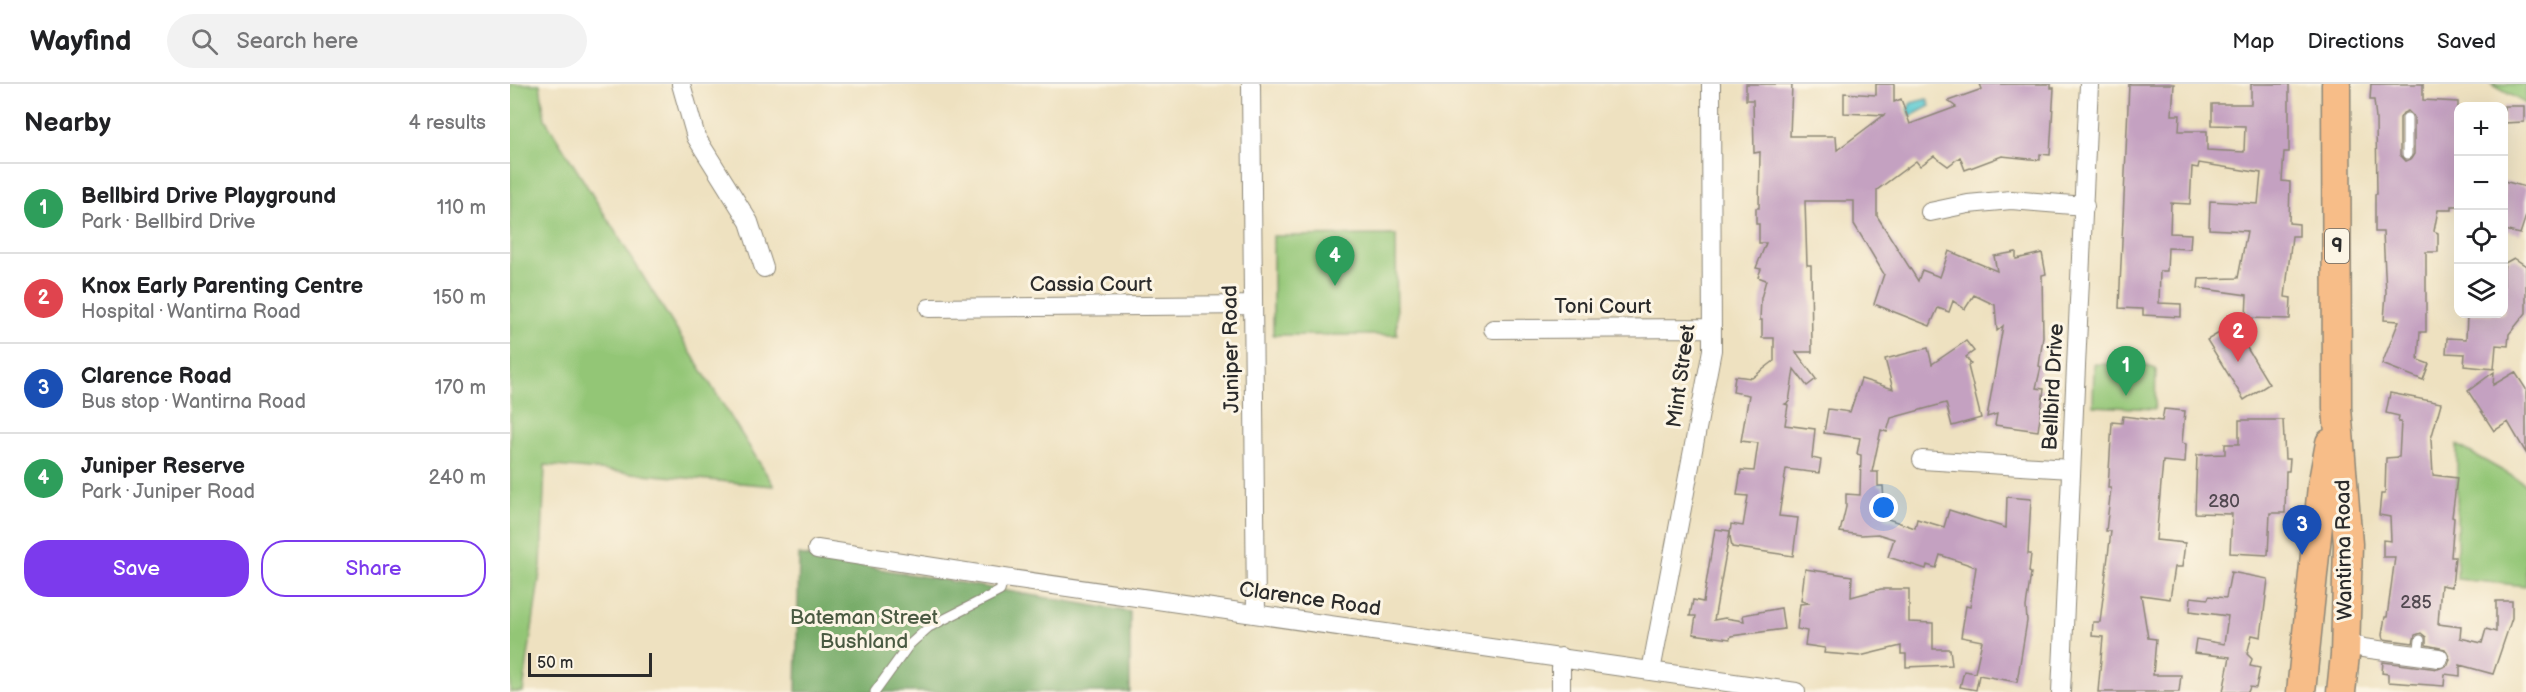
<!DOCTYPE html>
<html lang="en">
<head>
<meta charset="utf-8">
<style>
  body { margin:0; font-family:"Balsamiq Sans",sans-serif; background:#f2f2f2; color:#202124 }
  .controls { position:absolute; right:18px; top:18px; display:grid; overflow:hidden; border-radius:12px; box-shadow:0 6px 24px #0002 }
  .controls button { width:54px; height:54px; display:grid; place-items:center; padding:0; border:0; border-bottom:2px solid #e0e0e0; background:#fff; color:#202124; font:30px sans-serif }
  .scale { position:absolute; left:18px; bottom:15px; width:124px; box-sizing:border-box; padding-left:6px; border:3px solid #2b2b2b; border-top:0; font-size:16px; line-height:21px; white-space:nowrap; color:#2b2b2b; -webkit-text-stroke:4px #fcf5e5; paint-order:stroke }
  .you { position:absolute; left:1374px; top:424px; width:21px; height:21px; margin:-15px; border:4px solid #fff; border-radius:50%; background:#1a73e8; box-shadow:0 0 0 9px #1a73e833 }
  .badge { display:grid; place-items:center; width:39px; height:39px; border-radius:50%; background:#7c3aed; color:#fff; font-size:20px; font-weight:700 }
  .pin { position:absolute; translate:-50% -50px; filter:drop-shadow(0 2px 3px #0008) }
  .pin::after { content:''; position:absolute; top:32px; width:21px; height:18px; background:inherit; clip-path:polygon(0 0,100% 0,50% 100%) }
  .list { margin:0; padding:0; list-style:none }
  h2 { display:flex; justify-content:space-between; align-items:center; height:78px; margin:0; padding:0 24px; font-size:26px }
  h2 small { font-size:20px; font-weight:400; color:#757577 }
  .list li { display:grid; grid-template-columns:39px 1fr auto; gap:18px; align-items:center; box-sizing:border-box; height:90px; padding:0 24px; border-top:2px solid #e0e0e0 }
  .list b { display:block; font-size:22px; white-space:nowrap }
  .list p { margin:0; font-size:20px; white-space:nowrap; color:#757577 }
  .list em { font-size:20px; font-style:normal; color:#757577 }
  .actions { display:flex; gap:12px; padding:18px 24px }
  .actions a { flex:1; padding:14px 0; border:2px solid #7c3aed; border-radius:24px; text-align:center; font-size:21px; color:#7c3aed }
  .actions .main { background:#7c3aed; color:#fff }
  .icon { flex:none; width:33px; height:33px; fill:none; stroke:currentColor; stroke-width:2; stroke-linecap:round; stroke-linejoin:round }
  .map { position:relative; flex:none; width:2016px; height:608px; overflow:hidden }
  header { display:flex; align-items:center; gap:36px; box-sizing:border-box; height:84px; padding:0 30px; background:#fff; border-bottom:2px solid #e0e0e0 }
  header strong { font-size:28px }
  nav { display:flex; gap:33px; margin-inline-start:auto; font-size:21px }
  .search { width:420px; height:54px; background:#f2f2f2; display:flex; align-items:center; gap:15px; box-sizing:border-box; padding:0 21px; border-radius:33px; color:#757577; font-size:22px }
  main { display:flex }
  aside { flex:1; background:#fff }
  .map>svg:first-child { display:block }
  .green { fill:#93c676; stroke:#5f7850; stroke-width:1.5 }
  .forest { fill:#76ab67; stroke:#506b49; stroke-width:1.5 }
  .water { fill:#5dcad2; stroke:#447a7e; stroke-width:1.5 }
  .building { fill:#c4a1c1; fill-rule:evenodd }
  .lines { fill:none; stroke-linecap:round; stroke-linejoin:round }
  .lane-casing { stroke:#8c8676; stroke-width:11 }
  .street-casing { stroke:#8c8676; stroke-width:20 }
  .primary-casing { stroke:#8c8676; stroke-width:31 }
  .lane { stroke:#fff; stroke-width:9 }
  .street { stroke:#fff; stroke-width:18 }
  .primary { stroke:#f7bd88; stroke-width:28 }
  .labels { text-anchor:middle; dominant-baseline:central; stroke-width:6; stroke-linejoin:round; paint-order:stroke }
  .number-label { font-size:18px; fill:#514850 }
  .shield { fill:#fcf5e5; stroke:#6a6863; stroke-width:1.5 }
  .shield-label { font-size:20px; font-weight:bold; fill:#2b2b2b }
  .street-label { font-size:21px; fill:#2b2b2b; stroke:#fcf5e5 }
  .park-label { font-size:21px; fill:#4a5a42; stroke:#fcf5e5 }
</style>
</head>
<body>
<header>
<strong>Wayfind</strong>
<div class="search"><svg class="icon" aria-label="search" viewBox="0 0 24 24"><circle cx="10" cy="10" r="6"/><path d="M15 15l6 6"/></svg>Search here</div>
<nav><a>Map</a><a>Directions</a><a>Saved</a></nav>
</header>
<main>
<aside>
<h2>Nearby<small>4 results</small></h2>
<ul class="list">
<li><span class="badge" style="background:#2e9e5b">1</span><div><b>Bellbird Drive Playground</b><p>Park · Bellbird Drive</p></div><em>110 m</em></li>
<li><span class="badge" style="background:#e0444e">2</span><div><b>Knox Early Parenting Centre</b><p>Hospital · Wantirna Road</p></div><em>150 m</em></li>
<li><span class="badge" style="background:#1a4fb4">3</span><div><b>Clarence Road</b><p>Bus stop · Wantirna Road</p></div><em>170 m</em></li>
<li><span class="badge" style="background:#2e9e5b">4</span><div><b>Juniper Reserve</b><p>Park · Juniper Road</p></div><em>240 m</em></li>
</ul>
<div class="actions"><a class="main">Save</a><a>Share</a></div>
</aside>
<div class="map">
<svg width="2016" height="608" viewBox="0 0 2016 608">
  <rect width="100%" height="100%" fill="#fcf5e5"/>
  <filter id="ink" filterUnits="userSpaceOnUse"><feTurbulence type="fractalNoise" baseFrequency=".0167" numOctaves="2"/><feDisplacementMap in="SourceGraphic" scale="12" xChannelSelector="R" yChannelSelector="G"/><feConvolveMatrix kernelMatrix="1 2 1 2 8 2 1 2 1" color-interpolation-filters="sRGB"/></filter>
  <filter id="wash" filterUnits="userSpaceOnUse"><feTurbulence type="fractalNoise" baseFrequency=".008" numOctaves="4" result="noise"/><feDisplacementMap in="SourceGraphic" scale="24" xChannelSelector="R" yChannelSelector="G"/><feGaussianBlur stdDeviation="1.35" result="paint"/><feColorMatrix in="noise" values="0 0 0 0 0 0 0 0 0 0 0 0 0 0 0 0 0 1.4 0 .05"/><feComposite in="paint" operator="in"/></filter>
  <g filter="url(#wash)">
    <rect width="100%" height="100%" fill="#eee1c0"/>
    <!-- green -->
    <path class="green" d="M 0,0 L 30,0 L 35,35 L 264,402 L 35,381 L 31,482 L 13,608 L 0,608 Z
      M 1981,0 L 2016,0 L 2016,20 Z
      M 886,151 L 887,251 L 763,251 L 763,152 Z
      M 1584,280 L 1634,281 L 1646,285 L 1645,325 L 1583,322 Z
      M 1947,361 L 2016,400 L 2016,502 L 1947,495 Z"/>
    <!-- forest -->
    <path class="forest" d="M 289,471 L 620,528 L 620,608 L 286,608 Z"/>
    <!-- water -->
    <path class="water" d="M 1417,15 L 1420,22 L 1401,32 L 1398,24 L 1401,19 Z"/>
    <g id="blocks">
      <!-- building -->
      <path class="building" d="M 1236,0 L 1282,0 L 1280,52 L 1326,52 L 1327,66 L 1374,31 L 1334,29 L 1334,9 L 1366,11 L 1366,0 L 1384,0 L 1384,18 L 1391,15 L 1400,40 L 1446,23 L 1438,17 L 1472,5 L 1470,0 L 1541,0 L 1541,4 L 1544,4 L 1540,71 L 1530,70 L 1530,76 L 1492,72 L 1455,86 L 1450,73 L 1438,82 L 1424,72 L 1410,82 L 1406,77 L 1367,106 L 1367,132 L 1408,197 L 1412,186 L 1430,193 L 1439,167 L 1487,187 L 1484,172 L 1506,168 L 1506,175 L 1532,169 L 1536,190 L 1532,191 L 1533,253 L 1529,282 L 1531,283 L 1526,304 L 1534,305 L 1528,347 L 1485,341 L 1487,330 L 1477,333 L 1493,242 L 1487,247 L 1485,221 L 1464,211 L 1455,225 L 1443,217 L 1439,228 L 1428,224 L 1420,242 L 1364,220 L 1374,190 L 1344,140 L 1344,117 L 1295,117 L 1297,181 L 1301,181 L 1302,268 L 1286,268 L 1306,295 L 1297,302 L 1284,285 L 1279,318 L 1275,320 L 1278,321 L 1275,341 L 1305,345 L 1302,374 L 1311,376 L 1309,389 L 1276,385 L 1269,432 L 1288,434 L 1283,472 L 1222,463 L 1220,452 L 1221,440 L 1233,442 L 1238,412 L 1227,411 L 1231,386 L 1244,387 L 1248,359 L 1231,357 L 1239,311 L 1223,308 L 1225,292 L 1242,294 L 1264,277 L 1264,254 L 1252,254 L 1252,236 L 1250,236 L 1251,214 L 1256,196 L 1248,193 L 1251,185 L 1246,184 L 1256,159 L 1249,159 L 1249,140 L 1246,140 L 1246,124 L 1249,124 L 1250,68 L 1244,69 L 1243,16 L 1236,16 Z
        M 1619,0 L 1664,0 L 1662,31 L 1670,31 L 1669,47 L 1697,47 L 1697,66 L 1734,68 L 1735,42 L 1702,41 L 1702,20 L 1741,20 L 1741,0 L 1779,0 L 1779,68 L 1774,68 L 1772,97 L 1780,98 L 1779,139 L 1789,140 L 1789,152 L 1782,152 L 1775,213 L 1781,214 L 1780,235 L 1736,234 L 1737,211 L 1688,204 L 1689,195 L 1728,194 L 1737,147 L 1699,145 L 1700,117 L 1748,120 L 1751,89 L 1689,79 L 1688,84 L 1682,83 L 1680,120 L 1661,119 L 1660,149 L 1681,150 L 1680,165 L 1658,164 L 1657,187 L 1650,187 L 1649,219 L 1671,220 L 1671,233 L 1633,231 L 1633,225 L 1609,224 Z
        M 1861,0 L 1913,0 L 1913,16 L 1948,18 L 1948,122 L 1942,122 L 1942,126 L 1928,126 L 1924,147 L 1928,149 L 1928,168 L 1916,168 L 1916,248 L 1910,248 L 1908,276 L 1919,280 L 1913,296 L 1872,280 L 1889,237 L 1874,236 L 1876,209 L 1873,148 L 1865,148 L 1865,110 L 1867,110 L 1866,35 L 1864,16 L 1860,16 ZM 1898,27 L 1904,33 L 1904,70 L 1901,75 L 1896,77 L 1890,71 L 1890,34 L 1893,29 Z
        M 1994,22 L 2014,22 L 2014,38 L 1994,39 Z
        M 1994,97 L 2016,103 L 2016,132 L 2010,150 L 1994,146 Z
        M 2004,174 L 2016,182 L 2016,229 L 1999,250 L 1998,262 L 1986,261 L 1984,285 L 1954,282 L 1955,270 L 1936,269 L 1937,254 L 1956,255 L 1957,230 L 1994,230 L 1994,186 L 1995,179 Z
        M 1723,241 L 1759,300 L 1734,316 L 1697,256 Z
        M 1456,257 L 1464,267 L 1456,273 L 1461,280 L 1458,282 L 1471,334 L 1442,342 L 1436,319 L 1381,334 L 1377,348 L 1371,346 L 1362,388 L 1368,388 L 1368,402 L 1373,402 L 1375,434 L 1405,444 L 1407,435 L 1434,443 L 1439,426 L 1496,444 L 1497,413 L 1521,415 L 1518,470 L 1521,470 L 1519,488 L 1521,489 L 1516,523 L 1517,537 L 1507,598 L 1469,591 L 1466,606 L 1450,603 L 1454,587 L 1465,589 L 1472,557 L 1451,553 L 1456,522 L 1460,523 L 1466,483 L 1430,471 L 1426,484 L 1417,481 L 1416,485 L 1378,473 L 1384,455 L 1368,450 L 1351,451 L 1330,448 L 1336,423 L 1336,410 L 1350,411 L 1351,371 L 1347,370 L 1350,354 L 1314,349 L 1318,325 L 1340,328 L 1351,295 L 1383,305 L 1375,275 L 1418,264 L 1422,280 Z
        M 1984,288 L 1983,301 L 2005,288 L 2016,305 L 2016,369 L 1998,338 L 1984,347 L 1958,307 Z
        M 1880,309 L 1931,319 L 1921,355 L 1923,391 L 1947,394 L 1942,433 L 1944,434 L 1941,473 L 1945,473 L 1942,503 L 1931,501 L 1928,540 L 1951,543 L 1950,554 L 1972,559 L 1976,545 L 1986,548 L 1986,517 L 2002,517 L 2002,534 L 1983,590 L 1950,581 L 1950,592 L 1935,590 L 1934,602 L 1878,598 L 1878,590 L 1872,589 L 1873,578 L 1928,585 L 1938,581 L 1940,575 L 1935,565 L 1916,561 L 1916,553 L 1911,549 L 1905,551 L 1903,559 L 1873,555 L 1872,551 L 1875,533 L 1877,533 L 1885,473 L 1873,473 L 1873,456 L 1881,457 L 1880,433 L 1869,431 L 1871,410 L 1875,410 L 1876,374 L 1889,373 L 1891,338 L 1888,338 L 1889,332 L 1876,329 Z
        M 1654,325 L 1675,327 L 1672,359 L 1676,360 L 1675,379 L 1653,377 L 1646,456 L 1675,459 L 1672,483 L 1665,483 L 1660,515 L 1631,511 L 1638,554 L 1646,555 L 1643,591 L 1671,591 L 1669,608 L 1588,608 L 1593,553 L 1582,552 L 1583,538 L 1590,538 L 1601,447 L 1596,447 L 1601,404 L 1598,404 L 1602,338 L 1612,339 L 1613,332 L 1652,337 Z
        M 1729,336 L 1773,336 L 1775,375 L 1780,375 L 1779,387 L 1776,387 L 1775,429 L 1760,429 L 1758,471 L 1720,469 L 1722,430 L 1685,429 L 1687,371 L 1715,370 L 1715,360 L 1729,360 Z
        M 1205,445 L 1220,447 L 1204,536 L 1215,534 L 1234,537 L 1233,531 L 1271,524 L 1274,545 L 1221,552 L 1220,555 L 1183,550 L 1186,532 L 1180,532 L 1183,516 L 1193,518 Z
        M 1295,485 L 1342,492 L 1341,513 L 1371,505 L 1399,505 L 1399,538 L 1423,539 L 1423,565 L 1440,565 L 1442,581 L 1396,583 L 1396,570 L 1391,570 L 1391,562 L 1350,572 L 1314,569 L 1315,564 L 1295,561 L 1297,547 L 1287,545 L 1290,520 L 1300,519 L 1291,517 Z
        M 1721,488 L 1758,495 L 1751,553 L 1742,551 L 1737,570 L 1742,575 L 1740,582 L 1750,584 L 1746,604 L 1740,603 L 1738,608 L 1713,608 L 1720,573 L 1684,569 L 1686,555 L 1714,560 L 1718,532 L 1680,527 L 1681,513 L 1698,515 L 1699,512 L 1716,514 Z"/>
    </g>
  </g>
  <g filter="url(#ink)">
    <use href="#blocks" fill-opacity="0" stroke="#8c8676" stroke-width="1.5"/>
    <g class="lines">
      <!-- lane casing -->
      <g class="lane-casing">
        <path id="lane" d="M 1897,34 L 1897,70
          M 1908,571 L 1910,556
          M 365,608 L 399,561 L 419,543 L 490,507 L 494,494"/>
      </g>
      <!-- street casing -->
      <g class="street-casing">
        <path id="street" d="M 171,0 L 186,53 L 239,138 L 254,184
          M 741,0 L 746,530
          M 1420,128 L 1458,120 L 1501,116 L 1575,122
          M 419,224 L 743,221
          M 983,245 L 1202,244
          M 1412,376 L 1561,385
          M 307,465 L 494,494 L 1286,608
          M 1835,556 L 1853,564 L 1929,574
          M 1141,587 L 1202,266 L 1201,0
          M 1051,608 L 1051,573
          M 1551,608 L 1579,0"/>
      </g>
      <!-- primary casing -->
      <g class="primary-casing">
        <path id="primary" d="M 1826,0 L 1827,324 L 1838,460 L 1835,571 L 1831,608
          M 1791,608 L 1812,402 L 1820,359"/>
      </g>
      <!-- lane -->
      <use href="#lane" class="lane"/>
      <!-- street -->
      <use href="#street" class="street"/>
      <!-- primary -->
      <use href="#primary" class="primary"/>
    </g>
  </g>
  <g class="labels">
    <!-- number labels -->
    <g class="number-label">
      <text x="1714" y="417">280</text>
      <text x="1906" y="518">285</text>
    </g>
    <!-- shield labels -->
    <rect class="shield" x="1815" y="145" width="24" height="34" rx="4.5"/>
    <g class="shield-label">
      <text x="1827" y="162">9</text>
    </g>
    <!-- street labels -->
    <g class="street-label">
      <text x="581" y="200">Cassia Court</text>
      <text x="1093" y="222">Toni Court</text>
      <text transform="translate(721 265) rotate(-91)">Juniper Road</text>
      <text transform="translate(1171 292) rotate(-82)">Mint Street</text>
      <text transform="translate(1543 303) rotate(-87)">Bellbird Drive</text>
      <text transform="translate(1834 466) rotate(-91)">Wantirna Road</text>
      <text transform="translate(800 515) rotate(8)">Clarence Road</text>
    </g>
    <!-- park labels -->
    <g class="park-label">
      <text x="354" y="533">Bateman Street<tspan x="354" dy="24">Bushland</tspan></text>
    </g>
  </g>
</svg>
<div class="controls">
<button>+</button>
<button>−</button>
<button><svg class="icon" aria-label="locate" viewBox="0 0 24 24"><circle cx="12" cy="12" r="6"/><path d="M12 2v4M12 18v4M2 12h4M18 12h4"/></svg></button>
<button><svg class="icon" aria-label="layers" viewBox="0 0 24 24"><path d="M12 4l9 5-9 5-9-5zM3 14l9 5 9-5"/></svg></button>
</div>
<div class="scale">50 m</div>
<div class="you"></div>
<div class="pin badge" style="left:1616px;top:312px;background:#2e9e5b">1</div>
<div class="pin badge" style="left:1728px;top:278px;background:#e0444e">2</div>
<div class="pin badge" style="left:1792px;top:471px;background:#1a4fb4">3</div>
<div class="pin badge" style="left:825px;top:202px;background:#2e9e5b">4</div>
</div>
</main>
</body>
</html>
